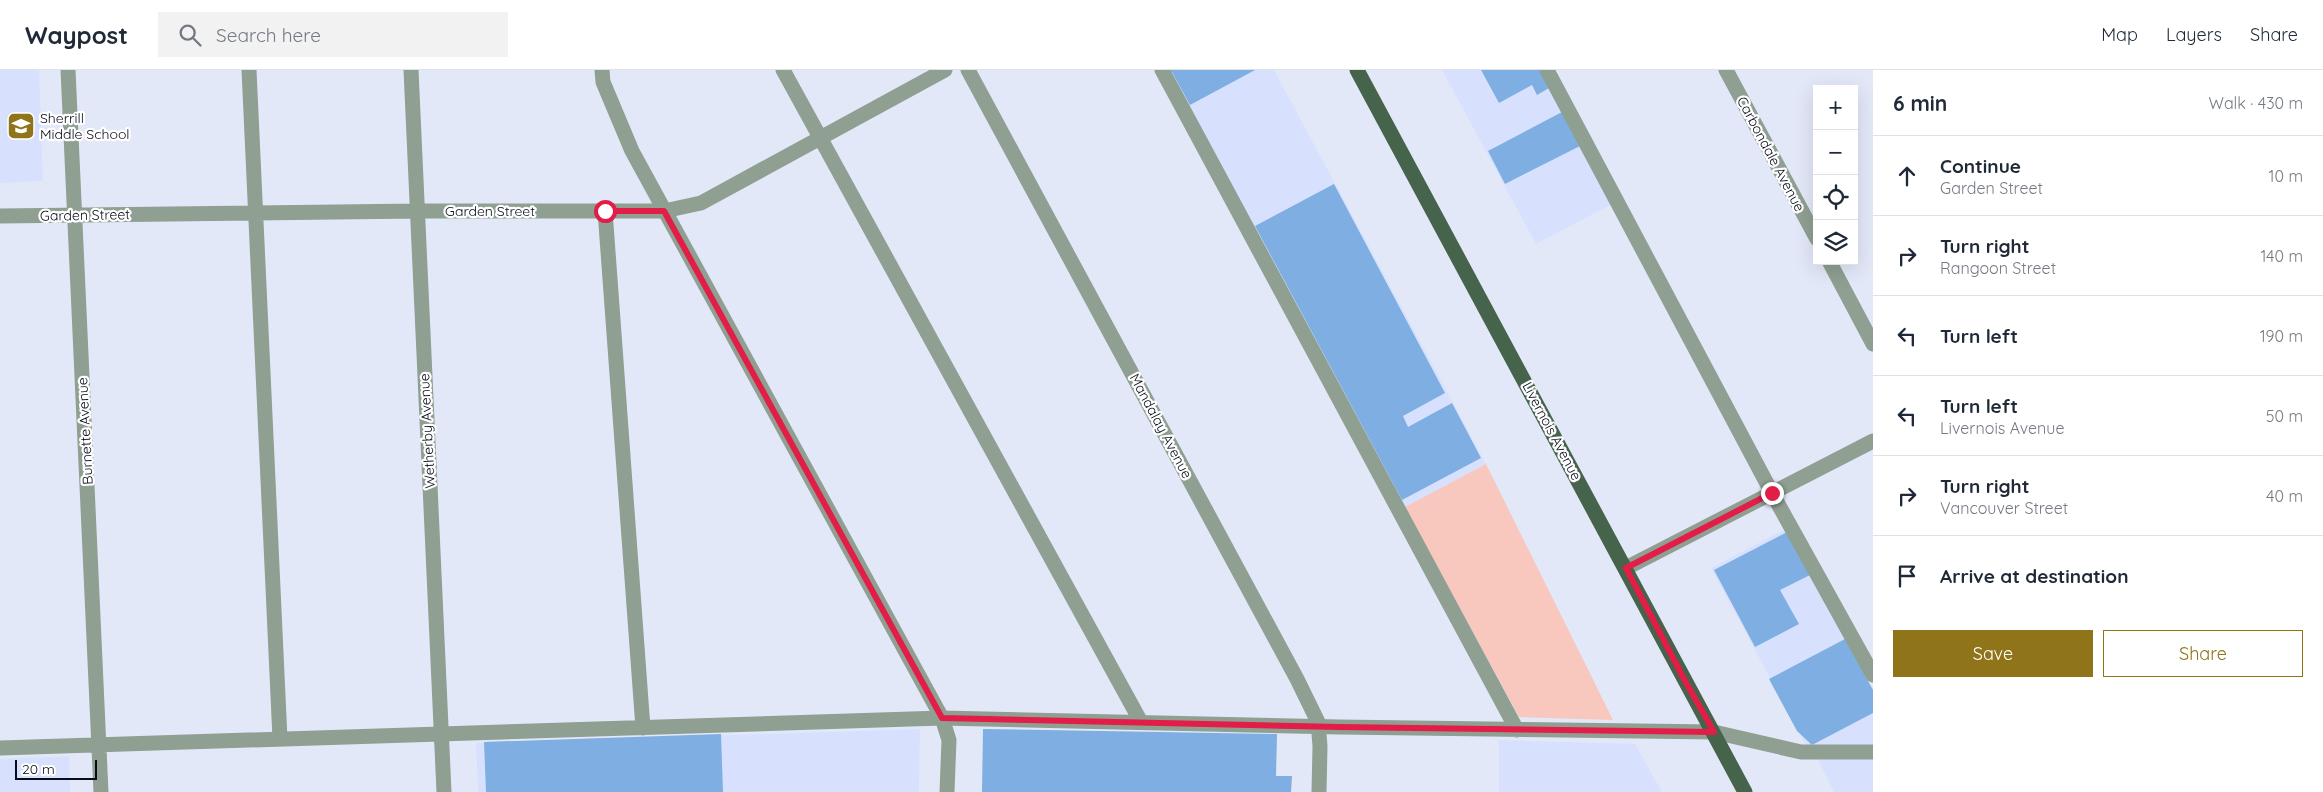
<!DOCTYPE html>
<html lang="en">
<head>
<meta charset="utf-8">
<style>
  body { margin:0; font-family:Quicksand,sans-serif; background:#f2f2f3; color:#1f2937 }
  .controls { position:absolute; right:15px; top:15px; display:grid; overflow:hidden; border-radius:0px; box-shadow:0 5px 20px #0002 }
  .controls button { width:45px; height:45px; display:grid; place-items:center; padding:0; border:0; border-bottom:1px solid #e0e1e3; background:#fff; color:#1f2937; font:25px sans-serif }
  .scale { position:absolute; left:15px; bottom:12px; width:82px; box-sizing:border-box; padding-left:5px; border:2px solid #080b19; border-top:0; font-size:14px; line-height:18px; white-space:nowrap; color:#080b19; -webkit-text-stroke:4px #fff; paint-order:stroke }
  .stop { position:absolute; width:15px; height:15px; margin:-11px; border:4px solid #e11d48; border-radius:50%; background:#fff }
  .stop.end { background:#e11d48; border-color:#fff; box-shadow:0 1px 5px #0008 }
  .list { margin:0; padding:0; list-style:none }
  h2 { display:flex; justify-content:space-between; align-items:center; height:65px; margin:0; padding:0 20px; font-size:21px }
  h2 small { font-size:16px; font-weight:400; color:#747a83 }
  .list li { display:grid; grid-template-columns:32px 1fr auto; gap:15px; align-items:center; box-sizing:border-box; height:80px; padding:0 20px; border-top:1px solid #e0e1e3 }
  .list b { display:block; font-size:19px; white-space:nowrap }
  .list p { margin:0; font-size:16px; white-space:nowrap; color:#747a83 }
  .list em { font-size:16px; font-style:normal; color:#747a83 }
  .actions { display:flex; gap:10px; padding:15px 20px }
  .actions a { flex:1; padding:11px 0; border:1px solid #8f7419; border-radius:0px; text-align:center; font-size:18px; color:#8f7419 }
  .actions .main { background:#8f7419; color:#fff }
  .icon { flex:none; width:28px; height:28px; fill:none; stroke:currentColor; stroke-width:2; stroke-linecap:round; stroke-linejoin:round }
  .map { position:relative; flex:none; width:1873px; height:722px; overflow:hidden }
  header { display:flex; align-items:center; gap:30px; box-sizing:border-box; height:70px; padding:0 25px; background:#fff; border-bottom:1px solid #e0e1e3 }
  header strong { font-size:24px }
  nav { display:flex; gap:28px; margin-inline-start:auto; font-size:18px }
  .search { width:350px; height:45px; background:#f2f2f3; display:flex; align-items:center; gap:12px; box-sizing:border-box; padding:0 18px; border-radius:0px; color:#747a83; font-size:19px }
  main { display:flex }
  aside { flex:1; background:#fff }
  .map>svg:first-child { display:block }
  .built { fill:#d7e1fe }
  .green { fill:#f8c7bd }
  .building { fill:#7eaee2 }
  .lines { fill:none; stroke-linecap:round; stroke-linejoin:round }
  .minor { stroke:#8f9f92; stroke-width:15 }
  .major { stroke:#46634c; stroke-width:15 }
  .route { stroke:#e11d48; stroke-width:6 }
  .labels { text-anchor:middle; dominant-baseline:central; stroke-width:4.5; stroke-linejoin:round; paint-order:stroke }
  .poi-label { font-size:14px; fill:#080b19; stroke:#fff; text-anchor:start }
  .street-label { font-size:14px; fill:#080b19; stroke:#fff }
</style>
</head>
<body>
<header>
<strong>Waypost</strong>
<div class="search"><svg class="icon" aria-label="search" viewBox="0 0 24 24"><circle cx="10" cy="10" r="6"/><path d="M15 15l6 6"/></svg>Search here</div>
<nav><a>Map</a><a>Layers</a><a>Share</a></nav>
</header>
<main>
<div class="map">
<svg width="1873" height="722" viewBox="0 0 1873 722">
  <rect width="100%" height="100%" fill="#e3e8f9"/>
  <!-- built -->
  <path class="built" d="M 0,0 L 39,0 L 43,111 L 0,113 Z
    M 1169,0 L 1274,0 L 1486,394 L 1405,437 Z
    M 1442,0 L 1539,0 L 1612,134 L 1536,174 Z
    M 1787,458 L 1873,619 L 1873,675 L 1806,675 L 1711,498 Z
    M 920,659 L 919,722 L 478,722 L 476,673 Z
    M 1499,670 L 1635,674 L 1662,722 L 1499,722 Z
    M 69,686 L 70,722 L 0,722 L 0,689 Z
    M 1816,686 L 1873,687 L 1873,722 L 1834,722 Z"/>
  <!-- green -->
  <path class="green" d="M 1486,394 L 1613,650 L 1519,647 L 1405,437 Z"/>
  <!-- building -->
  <path class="building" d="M 1166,0 L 1255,0 L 1190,35 L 1172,2 L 1168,3 Z
    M 1481,0 L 1540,0 L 1549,18 L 1537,25 L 1532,15 L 1499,33 Z
    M 1562,42 L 1580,76 L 1505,114 L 1488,81 Z
    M 1334,114 L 1445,323 L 1403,346 L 1408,357 L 1452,333 L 1481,388 L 1402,430 L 1255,156 Z
    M 1787,462 L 1810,505 L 1780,520 L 1799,554 L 1755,577 L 1714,500 Z
    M 1845,569 L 1873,620 L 1873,643 L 1812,675 L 1797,661 L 1769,609 Z
    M 983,659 L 1277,664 L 1276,706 L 1292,706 L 1291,722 L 982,722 Z
    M 721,664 L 723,722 L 486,722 L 484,672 Z"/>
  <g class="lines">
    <!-- minor -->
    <path class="minor" d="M 68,0 L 101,722
      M 249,0 L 280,669
      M 411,0 L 444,722
      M 602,0 L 603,12 L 632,81 L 942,648 L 949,670 L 947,722
      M 783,0 L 1141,652
      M 968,0 L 1297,609 L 1318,652 L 1320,676 L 1319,722
      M 1162,0 L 1517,660
      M 1547,0 L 1772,423 L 1873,605
      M 1726,0 L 1817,169
      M 605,141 L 643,658
      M 0,146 L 418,141 L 664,141 L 701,133 L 945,0
      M 1829,191 L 1873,274
      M 1626,498 L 1873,371
      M 0,678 L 942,648 L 1339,657 L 1714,662 L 1801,682 L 1873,682"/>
    <!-- major -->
    <path class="major" d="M 1357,0 L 1745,722"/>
  </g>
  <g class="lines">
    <!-- route -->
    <path class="route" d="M 605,141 L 664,141 L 942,648 L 1339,657 L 1714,662 L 1684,609 L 1626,498 L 1772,423"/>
  </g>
  <!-- icons -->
  <defs>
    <g id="school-square" transform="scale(1.4375)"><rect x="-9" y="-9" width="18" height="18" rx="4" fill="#8f7419" stroke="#fff"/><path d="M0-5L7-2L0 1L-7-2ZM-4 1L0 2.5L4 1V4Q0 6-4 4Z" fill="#fff"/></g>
  </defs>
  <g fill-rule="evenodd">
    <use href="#school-square" x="21" y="56"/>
  </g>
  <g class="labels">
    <!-- poi labels -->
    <g class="poi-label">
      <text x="40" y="48">Sherrill<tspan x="40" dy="16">Middle School</tspan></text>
    </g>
    <!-- street labels -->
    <g class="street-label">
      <text transform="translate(1771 84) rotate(62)">Carbondale Avenue</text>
      <text x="490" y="141">Garden Street</text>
      <text transform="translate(85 145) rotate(-1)">Garden Street</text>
      <text transform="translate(1161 356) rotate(62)">Mandalay Avenue</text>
      <text transform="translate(85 361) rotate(-93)">Burnette Avenue</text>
      <text transform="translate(427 361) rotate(-93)">Wetherby Avenue</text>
      <text transform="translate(1552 361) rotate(62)">Livernois Avenue</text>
    </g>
  </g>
</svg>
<div class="controls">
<button>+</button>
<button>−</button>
<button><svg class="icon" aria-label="locate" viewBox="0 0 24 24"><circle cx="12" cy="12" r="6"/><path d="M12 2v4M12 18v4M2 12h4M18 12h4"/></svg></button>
<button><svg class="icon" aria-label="layers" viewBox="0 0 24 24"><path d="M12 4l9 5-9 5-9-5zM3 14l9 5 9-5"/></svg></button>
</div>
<div class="scale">20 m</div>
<div class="stop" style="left:605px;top:141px"></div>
<div class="stop end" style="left:1772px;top:423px"></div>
</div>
<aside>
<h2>6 min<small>Walk · 430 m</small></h2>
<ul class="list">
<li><svg class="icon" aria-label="ahead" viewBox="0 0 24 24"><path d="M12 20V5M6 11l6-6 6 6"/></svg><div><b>Continue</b><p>Garden Street</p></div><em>10 m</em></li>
<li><svg class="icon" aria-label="right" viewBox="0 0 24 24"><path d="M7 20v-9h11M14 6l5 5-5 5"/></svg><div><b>Turn right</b><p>Rangoon Street</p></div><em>140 m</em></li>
<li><svg class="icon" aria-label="left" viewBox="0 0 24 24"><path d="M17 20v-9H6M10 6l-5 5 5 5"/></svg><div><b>Turn left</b></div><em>190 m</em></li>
<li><svg class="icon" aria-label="left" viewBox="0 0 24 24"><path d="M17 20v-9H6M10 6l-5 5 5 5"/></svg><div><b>Turn left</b><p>Livernois Avenue</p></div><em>50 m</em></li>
<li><svg class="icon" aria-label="right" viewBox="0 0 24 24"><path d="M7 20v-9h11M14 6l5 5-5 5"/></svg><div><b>Turn right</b><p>Vancouver Street</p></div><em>40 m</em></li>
<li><svg class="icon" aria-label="arrive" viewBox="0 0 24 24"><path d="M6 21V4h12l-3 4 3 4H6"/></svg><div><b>Arrive at destination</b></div></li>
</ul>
<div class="actions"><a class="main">Save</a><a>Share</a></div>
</aside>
</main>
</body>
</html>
